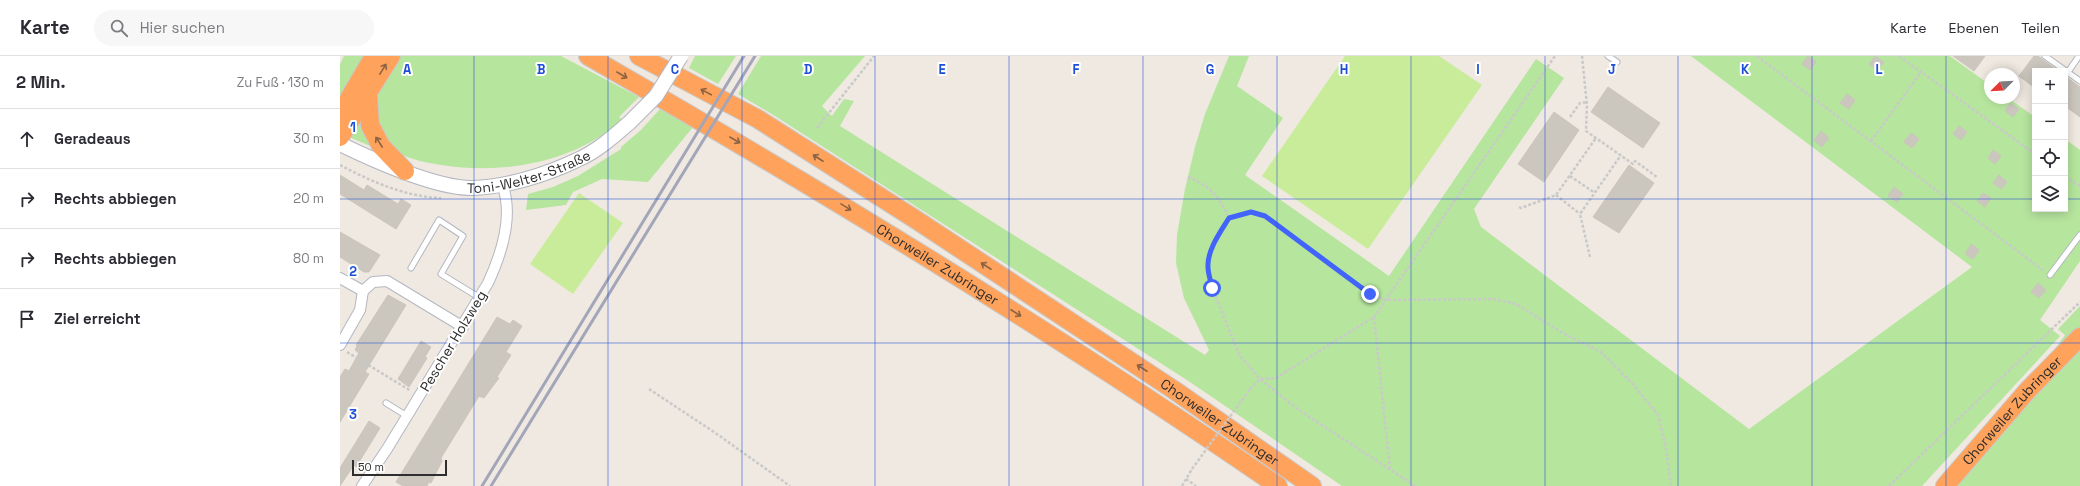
<!DOCTYPE html>
<html lang="de">
<head>
<meta charset="utf-8">
<style>
  body { margin:0; font-family:"Space Grotesk",sans-serif; background:#f7f7f7; color:#2b2b33 }
  .controls { position:absolute; right:12px; top:12px; display:grid; overflow:hidden; border-radius:0px; box-shadow:0 2px 10px #0003 }
  .controls button { width:36px; height:36px; display:grid; place-items:center; padding:0; border:0; border-bottom:1px solid #e1e1e2; background:#fff; color:#2b2b33; font:20px sans-serif }
  .compass { position:absolute; left:1644px; top:12px; width:36px; height:36px; border-radius:50%; background:#fff; box-shadow:0 2px 10px #0003; rotate:246deg }
  .scale { position:absolute; left:12px; bottom:10px; width:95px; box-sizing:border-box; padding-left:4px; border:2px solid #2e2e2e; border-top:0; font-size:11px; line-height:14px; white-space:nowrap; color:#2e2e2e; -webkit-text-stroke:3px #fff; paint-order:stroke }
  .stop { position:absolute; width:12px; height:12px; margin:-9px; border:3px solid #4264fb; border-radius:50%; background:#fff }
  .stop.end { background:#4264fb; border-color:#fff; box-shadow:0 1px 4px #0008 }
  .list { margin:0; padding:0; list-style:none }
  h2 { display:flex; justify-content:space-between; align-items:center; height:52px; margin:0; padding:0 16px; font-size:17px }
  h2 small { font-size:13px; font-weight:400; color:#7c7c81 }
  .list li { display:grid; grid-template-columns:26px 1fr auto; gap:12px; align-items:center; box-sizing:border-box; height:60px; padding:0 16px; border-top:1px solid #e1e1e2 }
  .list b { display:block; font-size:15px; white-space:nowrap }
  .list em { font-size:13px; font-style:normal; color:#7c7c81 }
  .icon { flex:none; width:22px; height:22px; fill:none; stroke:currentColor; stroke-width:2; stroke-linecap:round; stroke-linejoin:round }
  .map { position:relative; flex:none; width:1740px; height:430px; overflow:hidden }
  header { display:flex; align-items:center; gap:24px; box-sizing:border-box; height:56px; padding:0 20px; background:#fff; border-bottom:1px solid #e1e1e2 }
  header strong { font-size:19px }
  nav { display:flex; gap:22px; margin-inline-start:auto; font-size:14px }
  .search { width:280px; height:36px; background:#f7f7f7; display:flex; align-items:center; gap:10px; box-sizing:border-box; padding:0 14px; border-radius:22px; color:#7c7c81; font-size:15px }
  main { display:flex }
  aside { flex:1; background:#fff }
  .map>svg:first-child { display:block }
  .green { fill:#b6e59e }
  .pitch { fill:#c9ec9a }
  .building { fill:#cbc7bf; stroke:#cbc5ba }
  .lines { fill:none; stroke-linecap:round; stroke-linejoin:round }
  .lane-casing { stroke:#b4b7c1; stroke-width:7 }
  .street-casing { stroke:#b4b7c1; stroke-width:12 }
  .secondary-casing { stroke:#b4b7c1; stroke-width:16 }
  .highway-casing { stroke:#c9c9c9; stroke-width:20 }
  .path { stroke:#c9c9c9; stroke-width:2.5; stroke-dasharray:3 2; stroke-linecap:butt }
  .lane { stroke:#fff; stroke-width:5 }
  .street { stroke:#fff; stroke-width:10 }
  .secondary { stroke:#fff; stroke-width:14 }
  .highway { stroke:#ffa35c; stroke-width:18 }
  .rail { stroke:#a3a6b8; stroke-width:3 }
  .secondary-bridge-casing { stroke:#b4b7c1; stroke-width:16; stroke-linecap:butt }
  .path-bridge { stroke:#c9c9c9; stroke-width:2.5; stroke-dasharray:3 2; stroke-linecap:butt }
  .secondary-bridge { stroke:#fff; stroke-width:14 }
  .oneway { stroke:#8c6343 }
  .route { stroke:#4264fb; stroke-width:5 }
  .grid { fill:none; stroke:#1d4ed8; stroke-width:1; stroke-opacity:0.55 }
  .labels { text-anchor:middle; dominant-baseline:central; stroke-width:4; stroke-linejoin:round; paint-order:stroke }
  .street-label { font-size:14px; fill:#2e2e2e; stroke:#fff }
  .grid-label { font-size:13px; text-anchor:middle; font-weight:bold; fill:#1d4ed8; stroke:#fff; stroke-width:4; stroke-linejoin:round; paint-order:stroke }
</style>
</head>
<body>
<header>
<strong>Karte</strong>
<div class="search"><svg class="icon" aria-label="search" viewBox="0 0 24 24"><circle cx="10" cy="10" r="6"/><path d="M15 15l6 6"/></svg>Hier suchen</div>
<nav><a>Karte</a><a>Ebenen</a><a>Teilen</a></nav>
</header>
<main>
<aside>
<h2>2 Min.<small>Zu Fuß · 130 m</small></h2>
<ul class="list">
<li><svg class="icon" aria-label="ahead" viewBox="0 0 24 24"><path d="M12 20V5M6 11l6-6 6 6"/></svg><div><b>Geradeaus</b></div><em>30 m</em></li>
<li><svg class="icon" aria-label="right" viewBox="0 0 24 24"><path d="M7 20v-9h11M14 6l5 5-5 5"/></svg><div><b>Rechts abbiegen</b></div><em>20 m</em></li>
<li><svg class="icon" aria-label="right" viewBox="0 0 24 24"><path d="M7 20v-9h11M14 6l5 5-5 5"/></svg><div><b>Rechts abbiegen</b></div><em>80 m</em></li>
<li><svg class="icon" aria-label="arrive" viewBox="0 0 24 24"><path d="M6 21V4h12l-3 4 3 4H6"/></svg><div><b>Ziel erreicht</b></div></li>
</ul>
</aside>
<div class="map">
<svg width="1740" height="430" viewBox="0 0 1740 430">
  <rect width="100%" height="100%" fill="#efe9e1"/>
  <!-- green -->
  <path class="green" d="M 4,0 L 26,0 L 0,41 L 0,8 Z
    M 57,0 L 221,0 L 299,41 L 279,61 L 283,64 C 234,106 165,119 102,109 C 88,107 71,104 59,97 C 50,92 43,80 36,72 L 37,34 Z
    M 355,0 L 396,0 L 378,28 L 349,12 Z
    M 421,0 L 525,0 L 482,50 L 492,60 L 504,43 L 514,45 L 500,70 L 865,299 L 869,294 L 844,242 L 836,207 L 837,179 L 845,133 L 855,91 L 865,58 L 889,0 L 909,0 L 897,30 L 943,62 L 905,119 L 1049,220 L 1196,3 L 1224,22 L 1134,153 L 1141,171 L 1409,373 L 1632,211 L 1351,0 L 1610,0 L 1650,29 L 1650,42 L 1668,42 L 1695,61 L 1695,153 L 1725,153 L 1725,83 L 1740,94 L 1740,205 L 1700,264 L 1720,280 L 1582,430 L 1002,430 L 850,326 L 435,60 L 398,38 Z
    M 320,53 L 353,71 L 308,126 L 262,123 L 233,136 L 226,149 L 186,154 L 188,138 L 213,131 L 238,120 L 281,93 L 281,91 L 301,74 Z
    M 21,59 L 35,92 L 9,81 Z
    M 1740,250 L 1740,272 L 1715,293 L 1725,279 L 1718,273 Z
    M 1740,292 L 1740,430 L 1615,430 L 1673,363 Z"/>
  <!-- pitch -->
  <path class="pitch" d="M 1005,0 L 1099,0 L 1142,29 L 1028,193 L 922,120 Z
    M 239,137 L 283,167 L 233,238 L 190,208 Z"/>
  <!-- building -->
  <path class="building" d="M 1468,0 L 1476,6 L 1470,14 L 1462,8 Z
    M 1535,0 L 1544,6 L 1537,14 L 1529,8 Z
    M 1613,0 L 1645,0 L 1634,15 Z
    M 1694,0 L 1698,0 L 1718,15 L 1695,15 L 1695,32 L 1679,20 Z
    M 1725,20 L 1740,31 L 1740,61 L 1725,50 Z
    M 1268,31 L 1320,67 L 1303,92 L 1251,56 Z
    M 1507,38 L 1515,44 L 1509,53 L 1500,47 Z
    M 1670,47 L 1679,53 L 1673,61 L 1665,55 Z
    M 1214,56 L 1239,74 L 1204,126 L 1178,108 Z
    M 1619,70 L 1627,76 L 1621,84 L 1613,78 Z
    M 1481,75 L 1489,82 L 1482,91 L 1474,84 Z
    M 1571,77 L 1579,83 L 1572,92 L 1564,86 Z
    M 1653,94 L 1661,100 L 1655,108 L 1648,102 Z
    M 1289,109 L 1314,127 L 1279,177 L 1253,161 Z
    M 0,119 L 24,134 L 27,129 L 58,148 L 61,143 L 71,149 L 56,173 L 0,138 Z
    M 1659,119 L 1667,126 L 1661,133 L 1653,127 Z
    M 1554,131 L 1563,138 L 1557,146 L 1548,140 Z
    M 1643,137 L 1651,142 L 1645,151 L 1637,145 Z
    M 0,176 L 40,199 L 29,216 L 24,216 L 0,201 Z
    M 1631,188 L 1639,194 L 1633,203 L 1625,198 Z
    M 1698,227 L 1706,234 L 1699,242 L 1691,236 Z
    M 48,239 L 66,249 L 25,316 L 29,318 L 0,366 L 0,321 L 5,313 L 9,315 L 19,297 L 15,294 L 17,290 L 16,289 Z
    M 157,261 L 170,268 L 173,264 L 182,270 L 166,296 L 171,299 L 157,321 L 159,322 L 144,342 L 139,340 L 101,402 L 102,405 L 91,427 L 89,426 L 87,430 L 63,430 L 56,426 Z
    M 81,285 L 91,291 L 85,301 L 87,302 L 69,331 L 58,323 Z
    M 29,365 L 40,372 L 16,411 L 14,409 L 0,430 L 0,412 Z"/>
  <g class="lines">
    <!-- lane casing -->
    <g class="lane-casing">
      <path id="lane" d="M 1268,0 L 1277,6
        M 1705,0 L 1740,25
        M 1728,16 L 1739,0
        M 71,212 L 99,164 L 123,180 L 101,218 L 140,242
        M 1710,219 L 1740,179
        M 46,347 L 67,360"/>
    </g>
    <!-- street casing -->
    <g class="street-casing">
      <path id="street" d="M 0,222 L 23,235 L 33,226 L 47,225 L 123,271
        M 0,289 L 20,254 L 23,235
        M 22,430 L 47,393 L 148,227 C 161,199 174,159 162,128"/>
    </g>
    <!-- secondary casing -->
    <g class="secondary-casing">
      <g id="secondary">
        <path id="s1" d="M 0,88 C 33,104 96,132 132,132 C 166,131 206,119 237,104 C 256,96 273,81 289,67"/>
      </g>
    </g>
    <!-- highway casing -->
    <g class="highway-casing">
      <g id="highway">
        <path id="s2" d="M 248,0 C 483,135 715,276 938,430"/>
        <path id="s3" d="M 299,0 L 418,63 L 575,163 L 834,334 L 972,430"/>
        <path d="M 28,38 L 30,69 L 41,90 L 65,115"/>
        <path d="M 0,58 L 34,0"/>
        <path d="M 0,81 L 51,0"/>
        <path id="s4" d="M 1605,430 L 1688,334 L 1740,281"/>
      </g>
    </g>
    <!-- path -->
    <path class="path" d="M 1242,0 L 1247,49 L 1246,75 L 1293,108 L 1295,105 L 1317,121
      M 1417,0 L 1703,214
      M 1559,0 L 1695,98
      M 1230,61 L 1240,47 L 1247,46
      M 477,72 L 534,0
      M 1531,85 L 1581,16
      M 0,109 C 30,125 66,141 101,142
      M 1230,120 L 1255,137
      M 1725,120 L 1740,130
      M 848,121 C 869,129 880,141 889,162
      M 1216,139 L 1240,158
      M 1179,151 L 1181,152 L 1216,139 L 1256,82
      M 1250,201 L 1240,158 L 1281,99
      M 1034,261 L 1050,414
      M 7,296 L 71,335
      M 309,333 L 374,376 L 450,430
      M 910,333 L 920,323 L 936,322 L 1034,261 L 1215,0
      M 846,423 L 856,430
      M 842,430 L 852,413
      M 1075,430 L 956,352 L 920,323 L 900,300 L 872,232 L 868,209 L 871,196 L 889,162 L 911,156 L 925,160 L 1030,238 L 1046,244 L 1154,243 L 1176,248 L 1221,276 L 1261,296 L 1292,327 L 1318,359 L 1326,392 L 1331,430
      M 1549,430 L 1740,246"/>
    <!-- lane -->
    <use href="#lane" class="lane"/>
    <!-- street -->
    <use href="#street" class="street"/>
    <!-- secondary -->
    <use href="#secondary" class="secondary"/>
    <!-- highway -->
    <use href="#highway" class="highway"/>
    <!-- rail -->
    <path class="rail" d="M 142,430 L 404,0
      M 151,430 L 415,0"/>
    <!-- secondary-bridge casing -->
    <g class="secondary-bridge-casing">
      <path id="secondary-bridge" d="M 289,67 L 316,40 L 341,0"/>
    </g>
    <!-- path-bridge -->
    <path class="path-bridge" d="M 852,413 L 910,333"/>
    <!-- secondary-bridge -->
    <use href="#secondary-bridge" class="secondary-bridge"/>
  </g>
  <!-- one-way arrows -->
  <defs><path id="oneway-shaft" d="M-6 0H5M1.5-3L5.5 0L1.5 3" fill="none" stroke-width="1.6" stroke-linecap="round" stroke-linejoin="round"/></defs>
  <g class="oneway">
    <use href="#oneway-shaft" transform="translate(43 13) rotate(-58)"/>
    <use href="#oneway-shaft" transform="translate(282 19) rotate(30)"/>
    <use href="#oneway-shaft" transform="translate(366 36) rotate(-152)"/>
    <use href="#oneway-shaft" transform="translate(395 84) rotate(30)"/>
    <use href="#oneway-shaft" transform="translate(39 86) rotate(-123)"/>
    <use href="#oneway-shaft" transform="translate(478 102) rotate(-147)"/>
    <use href="#oneway-shaft" transform="translate(506 151) rotate(31)"/>
    <use href="#oneway-shaft" transform="translate(646 210) rotate(-147)"/>
    <use href="#oneway-shaft" transform="translate(676 257) rotate(33)"/>
    <use href="#oneway-shaft" transform="translate(802 312) rotate(-147)"/>
  </g>
  <g class="lines">
    <!-- route -->
    <path class="route" d="M 872,232 C 871,225 868,218 868,211 C 867,194 881,175 889,162 L 911,156 L 925,160 L 1030,238"/>
  </g>
  <!-- grid -->
  <path class="grid" d="M 134,0 L 134,430M 268,0 L 268,430M 402,0 L 402,430M 535,0 L 535,430M 669,0 L 669,430M 803,0 L 803,430M 937,0 L 937,430M 1071,0 L 1071,430M 1205,0 L 1205,430M 1338,0 L 1338,430M 1472,0 L 1472,430M 1606,0 L 1606,430M 0,143 L 1695,143M 1725,143 L 1740,143M 0,287 L 1740,287"/>
  <g class="labels">
    <!-- street labels -->
    <g class="street-label">
      <text stroke="none"><textPath href="#s1" startOffset="199">Toni-Welter-Straße</textPath></text>
      <text stroke="none"><textPath href="#s2" startOffset="407">Chorweiler Zubringer</textPath></text>
      <text transform="translate(113 285) rotate(-59)">Pescher Holzweg</text>
      <text stroke="none"><textPath href="#s4" startOffset="101">Chorweiler Zubringer</textPath></text>
      <text stroke="none"><textPath href="#s3" startOffset="687">Chorweiler Zubringer</textPath></text>
    </g>
  </g>
  <g class="grid-label">
    <text x="67" y="18">A</text>
    <text x="201" y="18">B</text>
    <text x="335" y="18">C</text>
    <text x="468" y="18">D</text>
    <text x="602" y="18">E</text>
    <text x="736" y="18">F</text>
    <text x="870" y="18">G</text>
    <text x="1004" y="18">H</text>
    <text x="1138" y="18">I</text>
    <text x="1272" y="18">J</text>
    <text x="1405" y="18">K</text>
    <text x="1539" y="18">L</text>
    <text x="13" y="76">1</text>
    <text x="13" y="220">2</text>
    <text x="13" y="363">3</text>
  </g>
</svg>
<div class="controls">
<button>+</button>
<button>−</button>
<button><svg class="icon" aria-label="locate" viewBox="0 0 24 24"><circle cx="12" cy="12" r="6"/><path d="M12 2v4M12 18v4M2 12h4M18 12h4"/></svg></button>
<button><svg class="icon" aria-label="layers" viewBox="0 0 24 24"><path d="M12 4l9 5-9 5-9-5zM3 14l9 5 9-5"/></svg></button>
</div>
<svg class="compass" viewBox="-18 -18 36 36"><path d="M0-13l5 13h-10z" fill="#e53935"/><path d="M0 13l5-13h-10z" fill="#7c7c81"/></svg>
<div class="scale">50 m</div>
<div class="stop" style="left:872px;top:232px"></div>
<div class="stop end" style="left:1030px;top:238px"></div>
</div>
</main>
</body>
</html>
